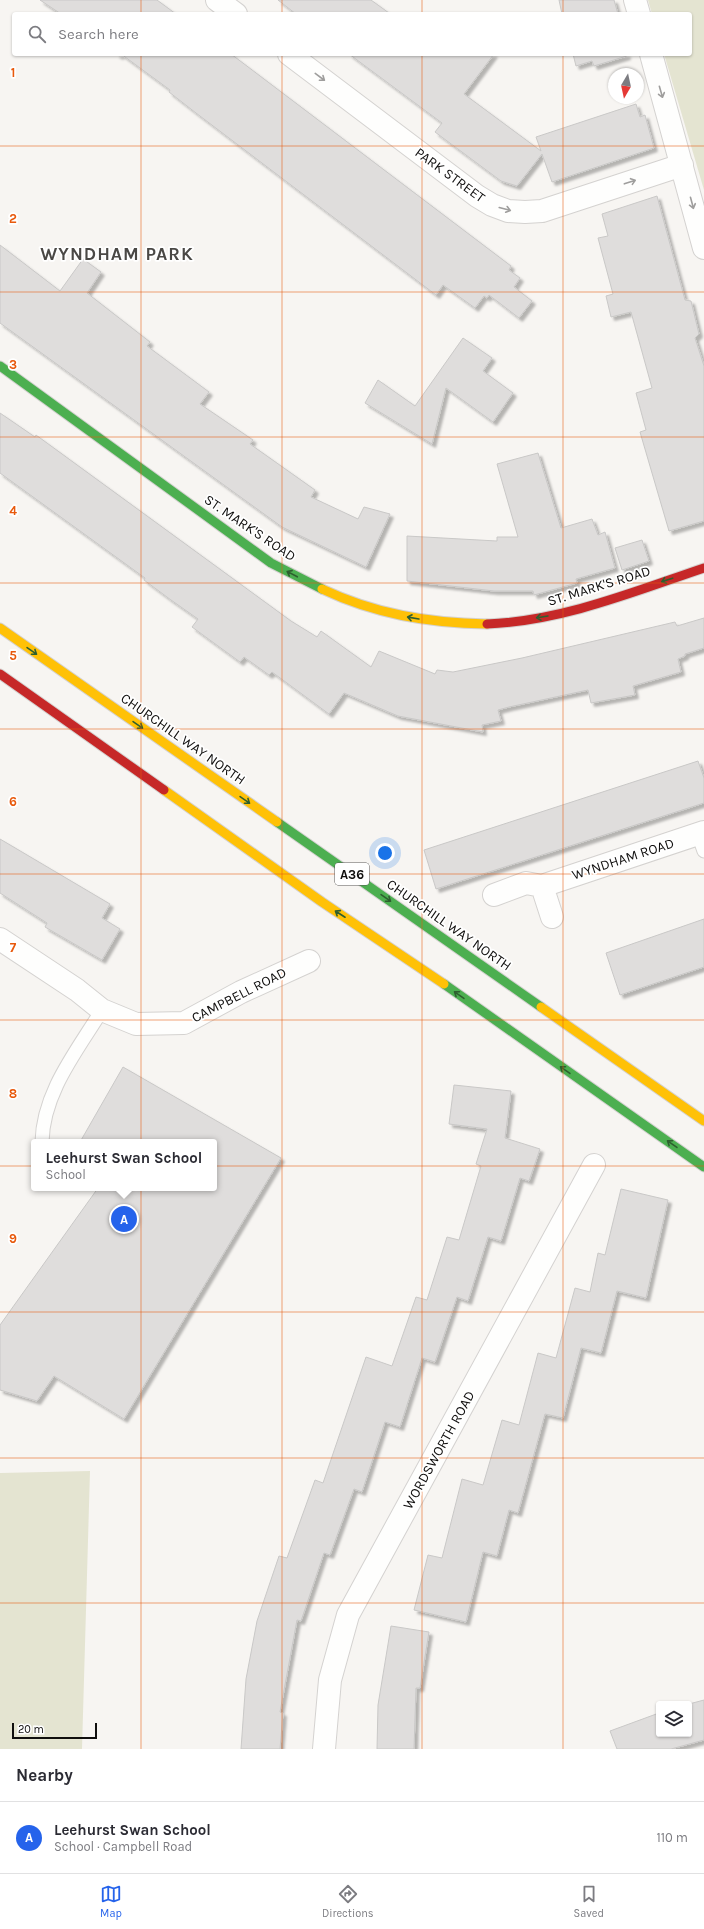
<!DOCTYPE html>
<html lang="en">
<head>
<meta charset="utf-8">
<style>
  body { margin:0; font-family:Karla,sans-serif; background:#f2f2f3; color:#2b2b33 }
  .controls { position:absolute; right:12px; bottom:12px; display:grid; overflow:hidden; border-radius:4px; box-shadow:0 1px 3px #0004 }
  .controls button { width:36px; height:36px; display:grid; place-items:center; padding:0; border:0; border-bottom:1px solid #e1e1e2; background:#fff; color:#2b2b33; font:20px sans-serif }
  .compass { position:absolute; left:608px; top:68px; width:36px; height:36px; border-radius:50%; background:#fff; box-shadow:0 1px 3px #0004; rotate:189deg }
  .scale { position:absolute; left:12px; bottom:10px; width:85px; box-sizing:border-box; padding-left:4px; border:2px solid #100f0e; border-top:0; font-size:11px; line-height:14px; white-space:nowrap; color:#100f0e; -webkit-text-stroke:3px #fff; paint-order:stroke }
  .you { position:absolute; left:385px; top:853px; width:14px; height:14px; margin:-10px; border:3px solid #fff; border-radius:50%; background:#1a73e8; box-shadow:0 0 0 6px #1a73e833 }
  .badge { display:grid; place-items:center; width:26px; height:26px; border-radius:50%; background:#2563eb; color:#fff; font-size:13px; font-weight:700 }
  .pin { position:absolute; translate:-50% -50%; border:2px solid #fff; box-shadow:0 1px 4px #0006 }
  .popup { position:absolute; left:31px; top:1139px; width:186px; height:52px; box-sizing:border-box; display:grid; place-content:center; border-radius:4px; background:#fff; filter:drop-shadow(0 1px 3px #0005); font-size:13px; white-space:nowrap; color:#7c7c81 }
  .popup b { font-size:15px; color:#2b2b33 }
  .popup::after { content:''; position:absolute; left:50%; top:100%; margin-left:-8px; border:8px solid transparent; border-top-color:#fff }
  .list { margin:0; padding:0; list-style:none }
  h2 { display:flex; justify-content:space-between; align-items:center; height:52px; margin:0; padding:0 16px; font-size:17px }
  h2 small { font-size:13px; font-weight:400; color:#7c7c81 }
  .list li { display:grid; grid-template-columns:26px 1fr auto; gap:12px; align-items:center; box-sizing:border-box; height:72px; padding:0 16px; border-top:1px solid #e1e1e2 }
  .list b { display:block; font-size:15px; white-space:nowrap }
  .list p { margin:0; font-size:13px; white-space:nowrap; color:#7c7c81 }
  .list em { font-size:13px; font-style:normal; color:#7c7c81 }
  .icon { flex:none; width:22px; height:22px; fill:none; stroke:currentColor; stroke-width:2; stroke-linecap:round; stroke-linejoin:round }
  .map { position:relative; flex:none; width:704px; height:1749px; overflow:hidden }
  .search { position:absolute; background:#fff; box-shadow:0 1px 3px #0004; left:12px; right:12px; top:12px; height:44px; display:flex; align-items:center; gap:10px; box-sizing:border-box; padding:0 14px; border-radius:4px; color:#7c7c81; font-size:15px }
  .sheet { height:124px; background:#fff }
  nav { display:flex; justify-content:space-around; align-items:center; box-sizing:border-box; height:56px; border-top:1px solid #e1e1e2; background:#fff; font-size:11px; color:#7c7c81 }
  nav a { display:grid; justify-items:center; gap:2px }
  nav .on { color:#2563eb }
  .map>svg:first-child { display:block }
  .green { fill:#e4e4d1 }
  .building { fill:#dfdddc; stroke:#c9c8c7; filter:url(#shadow) }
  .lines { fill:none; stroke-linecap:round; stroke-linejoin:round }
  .lane-casing { stroke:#d4d2d0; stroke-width:15 }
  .street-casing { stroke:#d4d2d0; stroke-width:24 }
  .fast-casing { stroke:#d4d2d0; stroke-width:11 }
  .slow-casing { stroke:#d4d2d0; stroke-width:11 }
  .jam-casing { stroke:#d4d2d0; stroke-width:11 }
  .lane { stroke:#fefefd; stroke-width:13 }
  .street { stroke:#fefefd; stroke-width:22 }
  .fast { stroke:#4caf50; stroke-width:9 }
  .slow { stroke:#ffc107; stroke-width:9 }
  .jam { stroke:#c62828; stroke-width:9 }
  .oneway { stroke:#9f9e9d }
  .oneway2 { stroke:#2e5f2f }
  .grid { fill:none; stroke:#e8590c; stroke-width:1; stroke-opacity:0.55 }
  .labels { text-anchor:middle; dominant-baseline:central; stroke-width:3.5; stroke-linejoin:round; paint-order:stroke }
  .shield { fill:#fff; stroke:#585756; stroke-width:1 }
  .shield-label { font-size:13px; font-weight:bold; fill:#100f0e }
  .street-label { font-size:14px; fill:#100f0e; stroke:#fff }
  .district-label { font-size:18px; font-weight:bold; letter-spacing:1px; fill:#4a4845; stroke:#fff }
  .grid-label { font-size:13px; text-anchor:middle; font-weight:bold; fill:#e8590c; stroke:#fff; stroke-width:3.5; stroke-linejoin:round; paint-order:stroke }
</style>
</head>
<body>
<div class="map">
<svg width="704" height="1749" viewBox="0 0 704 1749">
  <defs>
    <filter id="shadow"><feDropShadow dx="3.5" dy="3.5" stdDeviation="1" flood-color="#0004"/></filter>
  </defs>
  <rect width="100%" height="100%" fill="#f7f5f2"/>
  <!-- green -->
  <path class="green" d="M 648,0 L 704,0 L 704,190 L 664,54 L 690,54 L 690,14 L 652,14 Z
    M 90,1471 L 82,1749 L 0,1749 L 0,1473 Z"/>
  <!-- building -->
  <path class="building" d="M 40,0 L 157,0 L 176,14 L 61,14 Z
    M 278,0 L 371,0 L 389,13 L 296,14 Z
    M 559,0 L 614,0 L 618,14 L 562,14 Z
    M 116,54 L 231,54 L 511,266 L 509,270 L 520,278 L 514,287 L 532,301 L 519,318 L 489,295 L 487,298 L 484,296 L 475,308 L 443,285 L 436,295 L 196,113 L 169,92 L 170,90 L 121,54 L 120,56 Z
    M 349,54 L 494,54 L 464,94 L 541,151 L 536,137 L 636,104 L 640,117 L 645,115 L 654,148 L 552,182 L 542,154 L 517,186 L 501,181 L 435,132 L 442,123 Z
    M 573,54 L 627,54 L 627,56 L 594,66 L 592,61 L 576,66 Z
    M 657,196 L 685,300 L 691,301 L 699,334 L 695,338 L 704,366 L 704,521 L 669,531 L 640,432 L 646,430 L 636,393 L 652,388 L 631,312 L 611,317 L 606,296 L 613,294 L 598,238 L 608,236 L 602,214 Z
    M 0,245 L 60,291 L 83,259 L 101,272 L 87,293 L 150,342 L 147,346 L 209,392 L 200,404 L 253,440 L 250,444 L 315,490 L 311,497 L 358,519 L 364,507 L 390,514 L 366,567 L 282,527 L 0,323 Z
    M 463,338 L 492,358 L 483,371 L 513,393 L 493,422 L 446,388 L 432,444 L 365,403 L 378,380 L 415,406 Z
    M 0,413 L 35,437 L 36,435 L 291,621 L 317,637 L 321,631 L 371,667 L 379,651 L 435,674 L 437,670 L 453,672 L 522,658 L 675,622 L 677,626 L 704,618 L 704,648 L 685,654 L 685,656 L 678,659 L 681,672 L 633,686 L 635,695 L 591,703 L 588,690 L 509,707 L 498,710 L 501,721 L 482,725 L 483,732 L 398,716 L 344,693 L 329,714 L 272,672 L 269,675 L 244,657 L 240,662 L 192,627 L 198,619 L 171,600 L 144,580 L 145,578 L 0,473 Z
    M 538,453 L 561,528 L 592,519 L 598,535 L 605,532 L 615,568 L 576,579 L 577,583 L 534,595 L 533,591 L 494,591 L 407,581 L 407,536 L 497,541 L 497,537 L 518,537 L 497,464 Z
    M 642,540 L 649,561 L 622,570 L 615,548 Z
    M 698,761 L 704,778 L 704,803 L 436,889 L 424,850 Z
    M 0,839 L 110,904 L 102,918 L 120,929 L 102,960 L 45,927 L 47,923 L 0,893 Z
    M 704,919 L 704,967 L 620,995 L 606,953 Z
    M 123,1067 L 281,1158 L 124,1419 L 54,1376 L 37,1401 L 0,1390 L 0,1325 L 98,1188 L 214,1188 L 214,1142 L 80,1142 Z
    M 454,1085 L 511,1091 L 505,1138 L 540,1149 L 529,1181 L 520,1178 L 501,1241 L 488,1237 L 468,1301 L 457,1297 L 435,1362 L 422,1358 L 400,1427 L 385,1422 L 362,1492 L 354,1489 L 330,1555 L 324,1553 L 301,1621 L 297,1620 L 280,1712 L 283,1713 L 280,1749 L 241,1749 L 246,1679 L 257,1621 L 279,1556 L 287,1558 L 315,1480 L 323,1483 L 366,1357 L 392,1366 L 416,1297 L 427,1300 L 447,1237 L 459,1240 L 481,1166 L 476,1164 L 487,1129 L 449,1124 Z
    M 621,1189 L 668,1200 L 646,1298 L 617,1291 L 601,1353 L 581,1348 L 563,1418 L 545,1414 L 518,1513 L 509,1510 L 497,1556 L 483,1552 L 466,1622 L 414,1610 L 428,1555 L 442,1558 L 462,1479 L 483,1485 L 502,1420 L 519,1425 L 538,1353 L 556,1358 L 575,1288 L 590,1292 L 598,1253 L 605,1255 Z
    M 391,1626 L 429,1632 L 420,1688 L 416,1688 L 414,1749 L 377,1749 L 378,1705 Z
    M 704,1700 L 704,1740 L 671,1749 L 617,1749 L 610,1731 L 659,1713 L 659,1734 L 689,1734 L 689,1704 Z"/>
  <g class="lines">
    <!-- lane casing -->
    <g class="lane-casing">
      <path id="lane" d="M 698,834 L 704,851
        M 42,1142 C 43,1092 77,1051 102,1010"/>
    </g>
    <!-- street casing -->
    <g class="street-casing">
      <path id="street" d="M 217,0 L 236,14
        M 635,0 L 639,14
        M 289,54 L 477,196 L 492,205 L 508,211 L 525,212 L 542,211 L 682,165
        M 651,54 L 704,248
        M 542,886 L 552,917
        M 494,895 L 526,883 L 542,886 L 704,832
        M 0,939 L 77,990 L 102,1010 L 136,1024 L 184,1023 L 241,992 L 309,961
        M 324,1749 L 330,1680 L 348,1615 L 594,1165"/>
    </g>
    <!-- fast casing -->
    <g class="fast-casing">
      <path id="fast" d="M 0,366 L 271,563 L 322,589
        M 277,822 L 541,1007
        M 444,984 L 704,1167"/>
    </g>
    <!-- slow casing -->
    <g class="slow-casing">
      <path id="slow" d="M 322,589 C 375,614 428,623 487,624
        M 0,628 L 277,822
        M 164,790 L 322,902 L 444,984
        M 541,1007 L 704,1121"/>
    </g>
    <!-- jam casing -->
    <g class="jam-casing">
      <path id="jam" d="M 487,624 C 562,621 633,592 704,568
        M 0,674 L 164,790"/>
    </g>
    <!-- lane -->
    <use href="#lane" class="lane"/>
    <!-- street -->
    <use href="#street" class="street"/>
    <!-- fast -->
    <use href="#fast" class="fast"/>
    <!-- slow -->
    <use href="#slow" class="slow"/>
    <!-- jam -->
    <use href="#jam" class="jam"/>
  </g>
  <!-- one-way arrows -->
  <defs><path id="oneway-shaft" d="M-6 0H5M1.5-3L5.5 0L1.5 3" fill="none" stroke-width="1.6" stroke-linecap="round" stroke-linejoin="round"/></defs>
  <g class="oneway">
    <use href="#oneway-shaft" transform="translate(320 77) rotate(37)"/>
    <use href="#oneway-shaft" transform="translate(661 92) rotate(74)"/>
    <use href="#oneway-shaft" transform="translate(630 182) rotate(-18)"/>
    <use href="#oneway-shaft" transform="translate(692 203) rotate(75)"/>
    <use href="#oneway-shaft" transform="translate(505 209) rotate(15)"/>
  </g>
  <g class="oneway2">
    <use href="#oneway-shaft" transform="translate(292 574) rotate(-152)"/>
    <use href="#oneway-shaft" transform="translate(667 580) rotate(162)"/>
    <use href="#oneway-shaft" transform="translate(542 617) rotate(171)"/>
    <use href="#oneway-shaft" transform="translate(413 618) rotate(-170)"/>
    <use href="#oneway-shaft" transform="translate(32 651) rotate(35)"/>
    <use href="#oneway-shaft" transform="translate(138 725) rotate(35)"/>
    <use href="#oneway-shaft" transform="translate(245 800) rotate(35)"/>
    <use href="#oneway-shaft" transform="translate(386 898) rotate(35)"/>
    <use href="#oneway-shaft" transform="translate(340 914) rotate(-147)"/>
    <use href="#oneway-shaft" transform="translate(459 995) rotate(-145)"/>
    <use href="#oneway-shaft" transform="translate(565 1070) rotate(-145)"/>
    <use href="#oneway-shaft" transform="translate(672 1144) rotate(-145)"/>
  </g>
  <!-- grid -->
  <path class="grid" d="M 141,0 L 141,14M 282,0 L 282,14M 422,0 L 422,14M 563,0 L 563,14M 141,54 L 141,1749M 282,54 L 282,1749M 422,54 L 422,1749M 563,54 L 563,1749M 0,146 L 704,146M 0,292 L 704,292M 0,437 L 704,437M 0,583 L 704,583M 0,729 L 704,729M 0,874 L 704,874M 0,1020 L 704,1020M 0,1166 L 704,1166M 0,1312 L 704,1312M 0,1458 L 704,1458M 0,1603 L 704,1603"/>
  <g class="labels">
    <!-- shield labels -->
    <rect class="shield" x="335" y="863" width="34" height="22" rx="3"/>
    <g class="shield-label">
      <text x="352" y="874">A36</text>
    </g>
    <!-- street labels -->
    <g class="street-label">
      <text transform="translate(450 175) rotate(36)">PARK STREET</text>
      <text transform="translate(250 528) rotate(34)">ST. MARK'S ROAD</text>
      <text transform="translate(599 586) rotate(-17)">ST. MARK'S ROAD</text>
      <text transform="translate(183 739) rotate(35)">CHURCHILL WAY NORTH</text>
      <text transform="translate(623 859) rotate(-18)">WYNDHAM ROAD</text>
      <text transform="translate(449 925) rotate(35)">CHURCHILL WAY NORTH</text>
      <text transform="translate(239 995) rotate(-27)">CAMPBELL ROAD</text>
      <text transform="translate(439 1450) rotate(-61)">WORDSWORTH ROAD</text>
    </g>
    <!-- district labels -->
    <g class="district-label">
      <text x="117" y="254">WYNDHAM PARK</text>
    </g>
  </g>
  <g class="grid-label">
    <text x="13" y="77">1</text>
    <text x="13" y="223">2</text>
    <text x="13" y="369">3</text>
    <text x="13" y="515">4</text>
    <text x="13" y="660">5</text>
    <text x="13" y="806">6</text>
    <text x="13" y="952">7</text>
    <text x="13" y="1098">8</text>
    <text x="13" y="1243">9</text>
  </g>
</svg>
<div class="controls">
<button><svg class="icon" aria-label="layers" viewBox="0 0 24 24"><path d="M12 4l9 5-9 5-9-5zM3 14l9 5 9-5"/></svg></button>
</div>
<svg class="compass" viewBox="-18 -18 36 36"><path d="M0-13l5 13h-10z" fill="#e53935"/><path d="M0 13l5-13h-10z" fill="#7c7c81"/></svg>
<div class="scale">20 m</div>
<div class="you"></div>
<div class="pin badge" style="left:124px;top:1219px">A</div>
<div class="popup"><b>Leehurst Swan School</b>School</div>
<div class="search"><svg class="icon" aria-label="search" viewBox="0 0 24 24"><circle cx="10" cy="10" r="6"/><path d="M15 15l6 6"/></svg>Search here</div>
</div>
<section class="sheet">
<h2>Nearby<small></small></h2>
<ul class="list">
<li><span class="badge">A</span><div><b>Leehurst Swan School</b><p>School · Campbell Road</p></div><em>110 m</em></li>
</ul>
</section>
<nav>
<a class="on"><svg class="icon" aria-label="map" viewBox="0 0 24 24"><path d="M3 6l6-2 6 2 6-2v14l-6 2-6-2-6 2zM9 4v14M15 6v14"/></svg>Map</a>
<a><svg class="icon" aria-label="directions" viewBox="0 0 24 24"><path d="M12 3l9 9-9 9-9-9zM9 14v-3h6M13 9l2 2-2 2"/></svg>Directions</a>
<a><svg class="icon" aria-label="saved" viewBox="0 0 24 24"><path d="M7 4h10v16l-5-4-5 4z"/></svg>Saved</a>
</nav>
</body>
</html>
